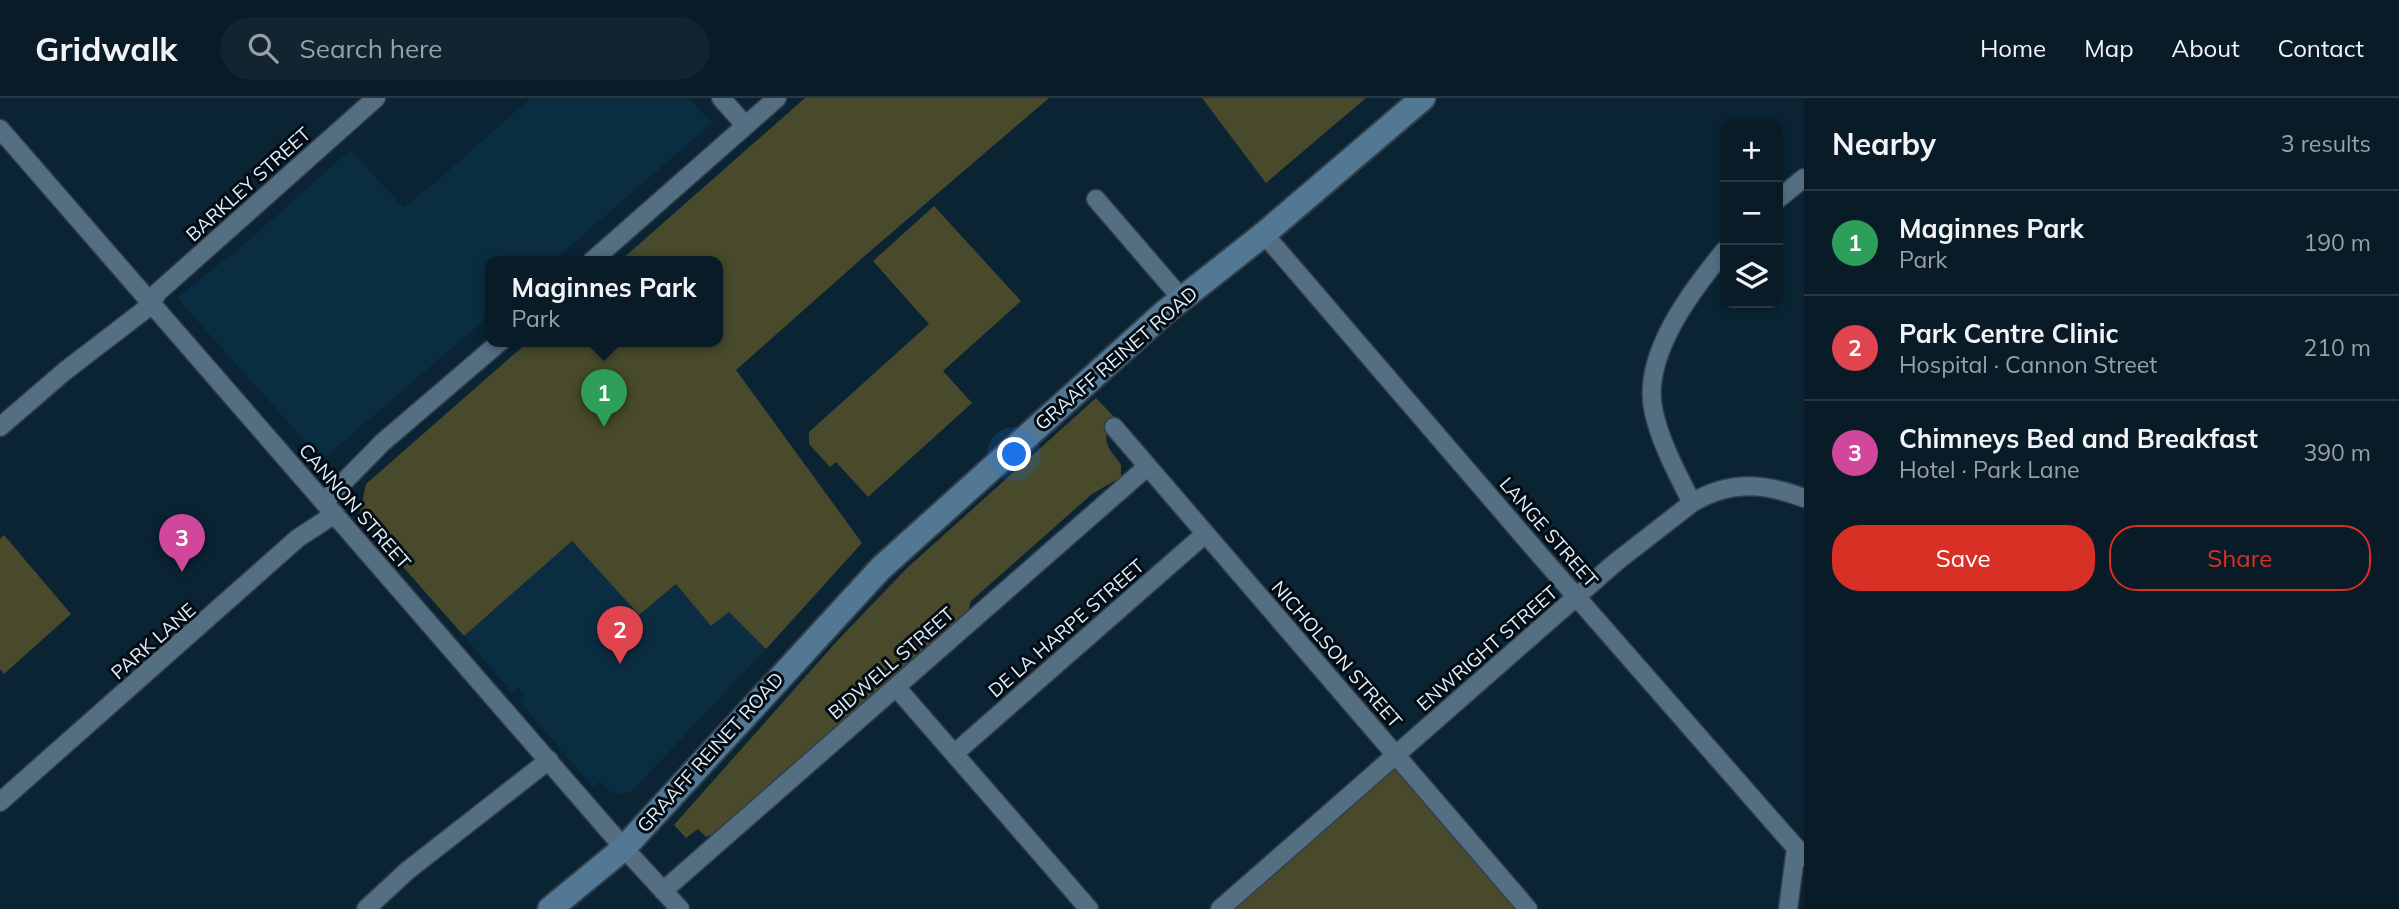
<!DOCTYPE html>
<html lang="en">
<head>
<meta charset="utf-8">
<style>
  body { margin:0; font-family:Mulish,sans-serif; background:#11242f; color:#f1f3f6 }
  .controls { position:absolute; right:21px; top:21px; display:grid; overflow:hidden; border-radius:14px; box-shadow:0 4px 10px #0003 }
  .controls button { width:63px; height:63px; display:grid; place-items:center; padding:0; border:0; border-bottom:2px solid #293944; background:#081b27; color:#f1f3f6; font:35px sans-serif }
  .you { position:absolute; left:1015px; top:357px; width:24px; height:24px; margin:-18px; border:5px solid #fff; border-radius:50%; background:#1a73e8; box-shadow:0 0 0 10px #1a73e833 }
  .badge { display:grid; place-items:center; width:46px; height:46px; border-radius:50%; background:#d93025; color:#fff; font-size:23px; font-weight:700 }
  .pin { position:absolute; translate:-50% -58px; filter:drop-shadow(0 2px 4px #0008) }
  .pin::after { content:''; position:absolute; top:37px; width:24px; height:21px; background:inherit; clip-path:polygon(0 0,100% 0,50% 100%) }
  .popup { position:absolute; left:485px; top:158px; width:238px; height:91px; box-sizing:border-box; display:grid; place-content:center; border-radius:14px; background:#081b27; filter:drop-shadow(0 2px 5px #0005); font-size:23px; white-space:nowrap; color:#98a1a7 }
  .popup b { font-size:26px; color:#f1f3f6 }
  .popup::after { content:''; position:absolute; left:50%; top:100%; margin-left:-14px; border:14px solid transparent; border-top-color:#081b27 }
  .list { margin:0; padding:0; list-style:none }
  h2 { display:flex; justify-content:space-between; align-items:center; height:91px; margin:0; padding:0 28px; font-size:30px }
  h2 small { font-size:23px; font-weight:400; color:#98a1a7 }
  .list li { display:grid; grid-template-columns:46px 1fr auto; gap:21px; align-items:center; box-sizing:border-box; height:105px; padding:0 28px; border-top:2px solid #293944 }
  .list b { display:block; font-size:26px; white-space:nowrap }
  .list p { margin:0; font-size:23px; white-space:nowrap; color:#98a1a7 }
  .list em { font-size:23px; font-style:normal; color:#98a1a7 }
  .actions { display:flex; gap:14px; padding:21px 28px }
  .actions a { flex:1; padding:16px 0; border:2px solid #d93025; border-radius:28px; text-align:center; font-size:24px; color:#d93025 }
  .actions .main { background:#d93025; color:#fff }
  .icon { flex:none; width:38px; height:38px; fill:none; stroke:currentColor; stroke-width:2; stroke-linecap:round; stroke-linejoin:round }
  .map { position:relative; flex:none; width:1804px; height:811px; overflow:hidden }
  header { display:flex; align-items:center; gap:42px; box-sizing:border-box; height:98px; padding:0 35px; background:#081b27; border-bottom:2px solid #293944 }
  header strong { font-size:33px }
  nav { display:flex; gap:38px; margin-inline-start:auto; font-size:24px }
  .search { width:490px; height:63px; background:#11242f; display:flex; align-items:center; gap:18px; box-sizing:border-box; padding:0 24px; border-radius:38px; color:#98a1a7; font-size:26px }
  main { display:flex }
  aside { flex:1; background:#081b27 }
  .map>svg:first-child { display:block }
  .built { fill:#0b2d42 }
  .green { fill:#484a2b }
  .lines { fill:none; stroke-linecap:round; stroke-linejoin:round }
  .street-casing { stroke:#323e4c; stroke-width:21 }
  .secondary-casing { stroke:#323e4c; stroke-width:28 }
  .street { stroke:#546e82; stroke-width:18 }
  .secondary { stroke:#527894; stroke-width:24 }
  .labels { text-anchor:middle; dominant-baseline:central; stroke-width:6; stroke-linejoin:round; paint-order:stroke }
  .street-label { font-size:19px; fill:#e1f0fb; stroke:#030c13 }
</style>
</head>
<body>
<header>
<strong>Gridwalk</strong>
<div class="search"><svg class="icon" aria-label="search" viewBox="0 0 24 24"><circle cx="10" cy="10" r="6"/><path d="M15 15l6 6"/></svg>Search here</div>
<nav><a>Home</a><a>Map</a><a>About</a><a>Contact</a></nav>
</header>
<main>
<div class="map">
<svg width="1804" height="811" viewBox="0 0 1804 811">
  <rect width="100%" height="100%" fill="#0a2434"/>
  <!-- built -->
  <path class="built" d="M 531,0 L 689,0 L 712,25 L 553,163 L 490,163 L 490,217 L 322,362 L 177,200 L 246,145 L 350,52 L 403,109 L 430,89 Z
    M 572,443 L 639,517 L 676,486 L 711,527 L 729,514 L 766,551 L 631,694 L 620,697 L 610,694 L 600,683 L 593,689 L 519,603 L 525,597 L 518,590 L 512,595 L 464,538 Z"/>
  <!-- green -->
  <path class="green" d="M 805,0 L 1049,0 L 868,155 L 736,272 L 862,445 L 766,551 L 729,514 L 711,528 L 676,486 L 639,517 L 572,443 L 464,538 L 359,419 L 366,386 L 529,243 L 718,243 L 718,163 L 620,163 Z
    M 1202,0 L 1366,0 L 1266,85 Z
    M 934,108 L 1021,203 L 943,273 L 972,305 L 868,399 L 836,364 L 830,369 L 809,346 L 809,334 L 929,226 L 873,163 Z
    M 1096,300 L 1122,327 L 1107,332 C 1104,351 1112,352 1121,367 L 1121,379 L 1092,396 L 971,503 L 968,513 L 719,733 L 706,739 L 698,731 L 686,740 L 674,727 L 837,543 L 907,470 Z
    M 4,437 L 71,516 L 4,576 L 0,571 L 0,441 Z
    M 1397,657 L 1528,811 L 1220,811 Z"/>
  <g class="lines">
    <!-- street casing -->
    <g class="street-casing">
      <path id="street" d="M 721,0 L 745,27
        M 0,31 L 624,750 L 680,811
        M 1096,101 L 1182,201
        M 1778,101 L 1804,80
        M 1264,136 L 1545,463 L 1804,759
        M 592,163 L 777,0
        M 0,329 L 65,273 L 151,207 L 157,195 L 376,0
        M 1114,329 L 1528,811
        M 324,404 L 383,344 L 501,243
        M 1692,405 C 1678,377 1661,346 1654,315 C 1640,259 1692,192 1725,152
        M 896,589 L 1089,811
        M 955,655 L 1205,436
        M 0,704 L 298,440 L 335,416
        M 663,793 L 1147,369
        M 366,811 L 407,773 L 549,662
        M 1220,811 L 1616,464 L 1692,405 C 1729,382 1765,385 1804,400
        M 1788,811 L 1796,750"/>
    </g>
    <!-- secondary casing -->
    <g class="secondary-casing">
      <path id="secondary" d="M 550,811 L 624,750 L 881,470 L 1164,215 L 1264,136 L 1423,0"/>
    </g>
    <!-- street -->
    <use href="#street" class="street"/>
    <!-- secondary -->
    <use href="#secondary" class="secondary"/>
  </g>
  <g class="labels">
    <!-- street labels -->
    <g class="street-label">
      <text transform="translate(248 86) rotate(-42)">BARKLEY STREET</text>
      <text transform="translate(1116 260) rotate(-41)">GRAAFF REINET ROAD</text>
      <text transform="translate(355 408) rotate(49)">CANNON STREET</text>
      <text transform="translate(1549 434) rotate(49)">LANGE STREET</text>
      <text transform="translate(1066 530) rotate(-41)">DE LA HARPE STREET</text>
      <text transform="translate(153 543) rotate(-41)">PARK LANE</text>
      <text transform="translate(1487 550) rotate(-41)">ENWRIGHT STREET</text>
      <text transform="translate(1337 556) rotate(49)">NICHOLSON STREET</text>
      <text transform="translate(891 565) rotate(-41)">BIDWELL STREET</text>
      <text transform="translate(710 654) rotate(-48)">GRAAFF REINET ROAD</text>
    </g>
  </g>
</svg>
<div class="controls">
<button>+</button>
<button>−</button>
<button><svg class="icon" aria-label="layers" viewBox="0 0 24 24"><path d="M12 4l9 5-9 5-9-5zM3 14l9 5 9-5"/></svg></button>
</div>
<div class="you"></div>
<div class="pin badge" style="left:604px;top:329px;background:#2e9e5b">1</div>
<div class="popup"><b>Maginnes Park</b>Park</div>
<div class="pin badge" style="left:620px;top:566px;background:#e0444e">2</div>
<div class="pin badge" style="left:182px;top:474px;background:#d1479c">3</div>
</div>
<aside>
<h2>Nearby<small>3 results</small></h2>
<ul class="list">
<li><span class="badge" style="background:#2e9e5b">1</span><div><b>Maginnes Park</b><p>Park</p></div><em>190 m</em></li>
<li><span class="badge" style="background:#e0444e">2</span><div><b>Park Centre Clinic</b><p>Hospital · Cannon Street</p></div><em>210 m</em></li>
<li><span class="badge" style="background:#d1479c">3</span><div><b>Chimneys Bed and Breakfast</b><p>Hotel · Park Lane</p></div><em>390 m</em></li>
</ul>
<div class="actions"><a class="main">Save</a><a>Share</a></div>
</aside>
</main>
</body>
</html>
